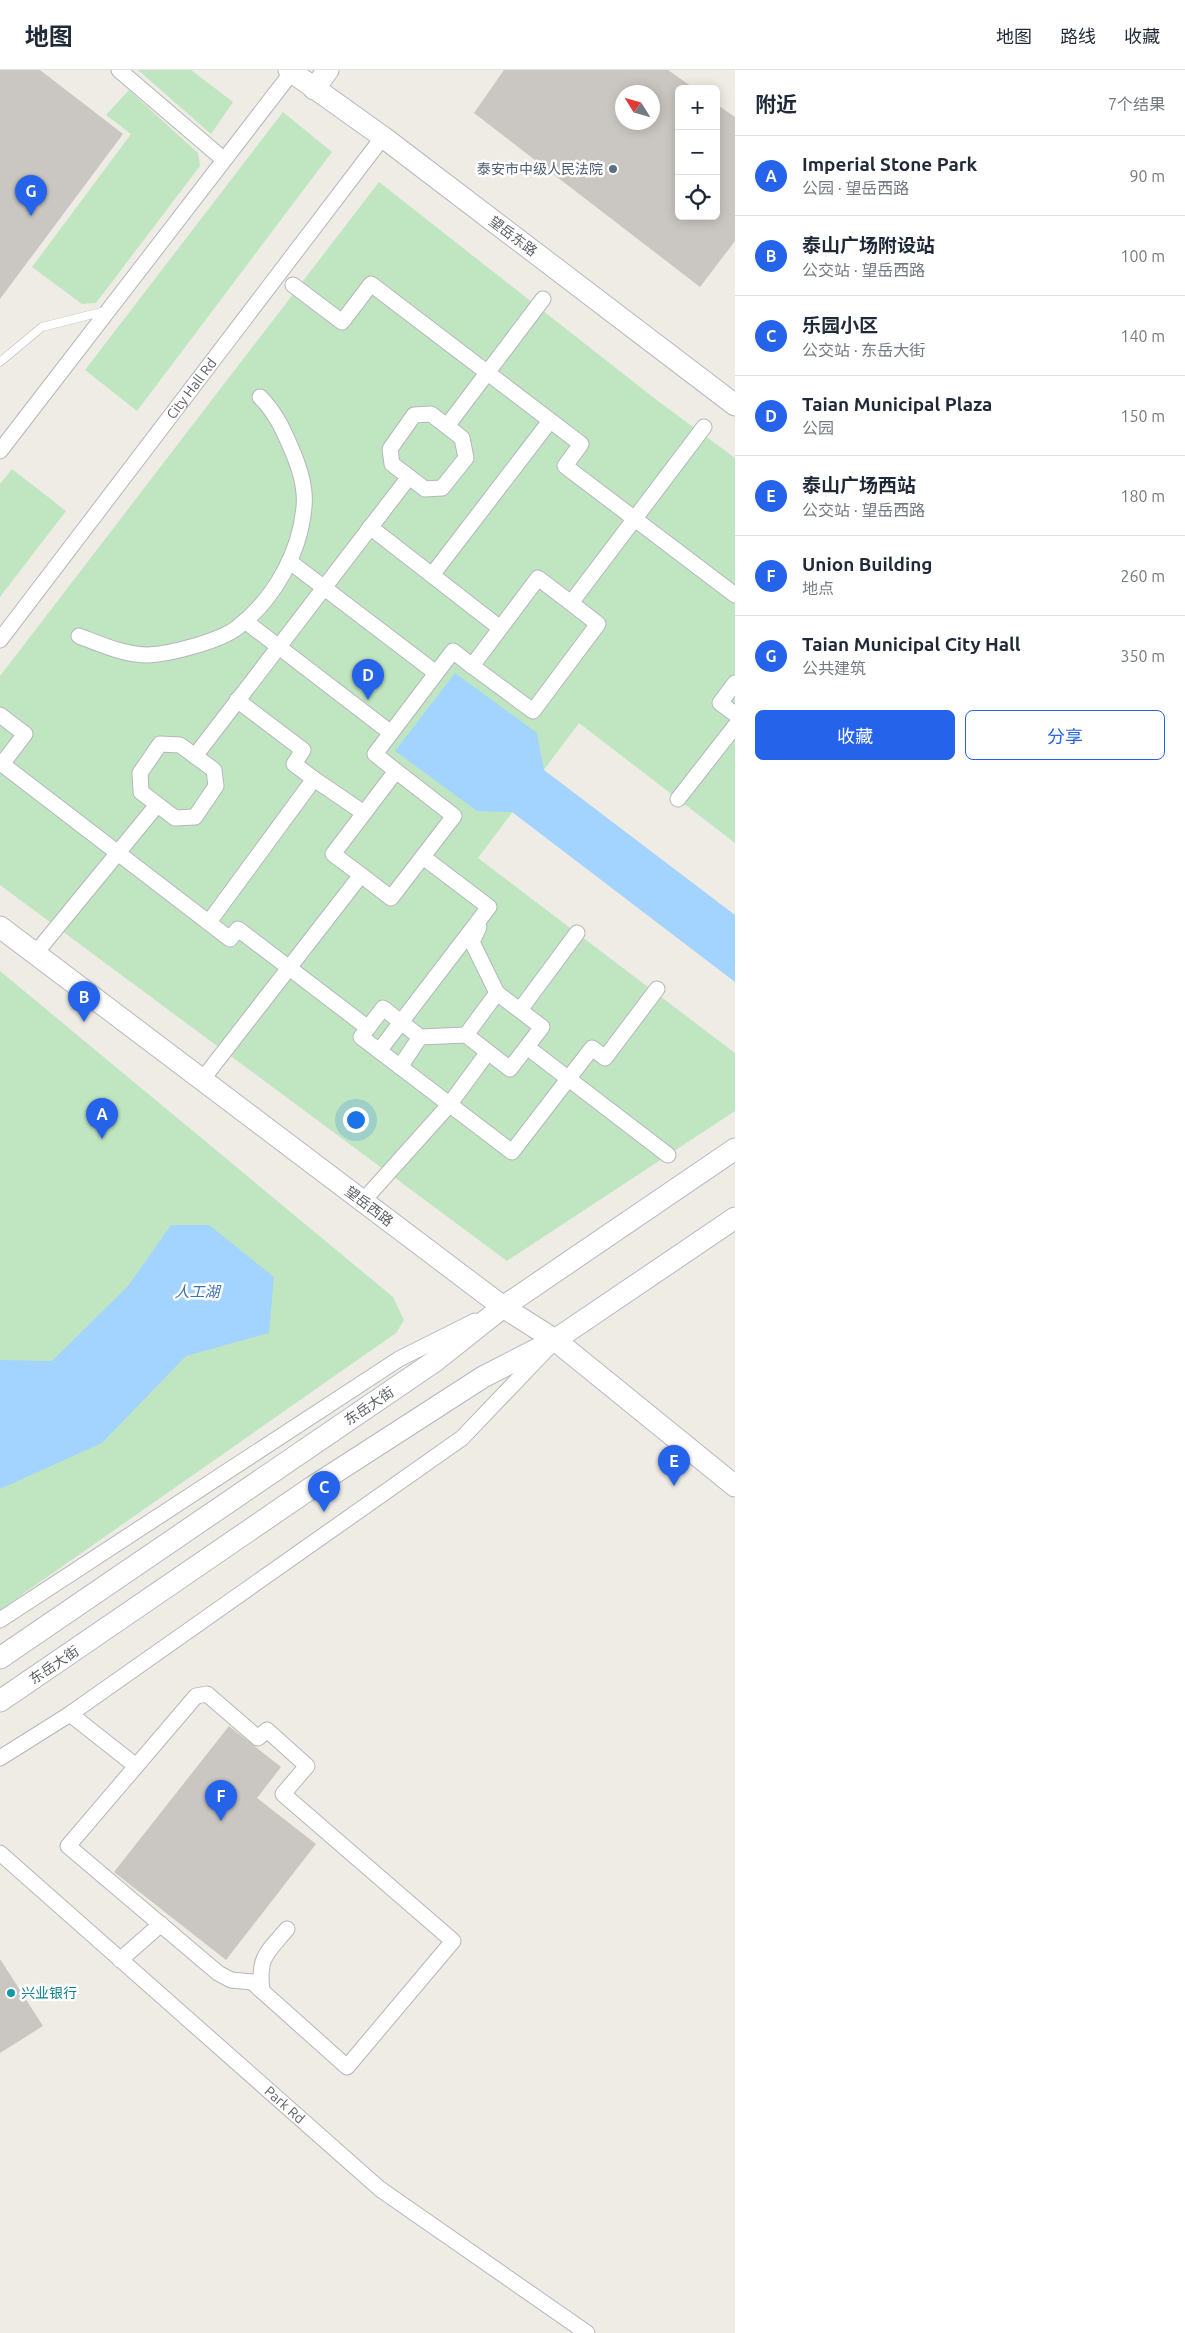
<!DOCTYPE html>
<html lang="zh">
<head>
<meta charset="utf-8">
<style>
  body { margin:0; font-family:Ubuntu,"Noto Sans SC",sans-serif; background:#f6f6f7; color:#1f2937 }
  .controls { position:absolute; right:15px; top:15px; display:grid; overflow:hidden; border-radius:8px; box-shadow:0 2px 12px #0003 }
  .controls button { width:45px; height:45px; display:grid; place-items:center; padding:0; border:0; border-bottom:1px solid #e0e1e3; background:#fff; color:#1f2937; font:25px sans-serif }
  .compass { position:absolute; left:615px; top:15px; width:45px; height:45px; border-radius:50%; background:#fff; box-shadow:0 2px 12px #0003; rotate:307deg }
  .you { position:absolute; left:355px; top:1049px; width:18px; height:18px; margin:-12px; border:4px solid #fff; border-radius:50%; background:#1a73e8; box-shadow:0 0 0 8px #1a73e833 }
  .badge { display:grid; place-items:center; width:32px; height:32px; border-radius:50%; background:#2563eb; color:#fff; font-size:16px; font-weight:700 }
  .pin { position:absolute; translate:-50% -41px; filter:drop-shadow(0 1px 2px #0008) }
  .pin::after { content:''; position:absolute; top:26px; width:18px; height:15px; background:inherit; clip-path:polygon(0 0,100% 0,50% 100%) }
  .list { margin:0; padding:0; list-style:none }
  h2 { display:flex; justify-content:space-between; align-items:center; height:65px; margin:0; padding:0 20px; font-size:21px }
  h2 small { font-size:16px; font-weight:400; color:#747a83 }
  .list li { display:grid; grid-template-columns:32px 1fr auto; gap:15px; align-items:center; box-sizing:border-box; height:80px; padding:0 20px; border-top:1px solid #e0e1e3 }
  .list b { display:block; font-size:19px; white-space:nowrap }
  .list p { margin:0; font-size:16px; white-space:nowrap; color:#747a83 }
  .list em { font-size:16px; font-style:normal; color:#747a83 }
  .actions { display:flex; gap:10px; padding:15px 20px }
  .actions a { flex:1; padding:11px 0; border:1px solid #2563eb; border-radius:8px; text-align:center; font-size:18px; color:#2563eb }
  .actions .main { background:#2563eb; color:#fff }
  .icon { flex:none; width:28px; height:28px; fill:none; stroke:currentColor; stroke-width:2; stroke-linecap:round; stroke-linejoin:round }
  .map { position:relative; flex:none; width:735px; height:2263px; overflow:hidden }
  header { display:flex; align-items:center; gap:30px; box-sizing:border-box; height:70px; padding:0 25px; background:#fff; border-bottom:1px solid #e0e1e3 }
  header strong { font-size:24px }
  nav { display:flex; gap:28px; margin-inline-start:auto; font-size:18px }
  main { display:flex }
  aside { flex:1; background:#fff }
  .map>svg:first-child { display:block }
  .green { fill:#c0e6c1 }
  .water { fill:#a3d4ff }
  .building { fill:#cac6c1; fill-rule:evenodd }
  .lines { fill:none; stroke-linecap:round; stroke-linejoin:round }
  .lane-casing { stroke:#b4b6bb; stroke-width:9 }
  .street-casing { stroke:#b4b6bb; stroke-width:17 }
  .secondary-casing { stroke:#b5b8be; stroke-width:23 }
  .lane { stroke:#fff; stroke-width:8 }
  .street { stroke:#fff; stroke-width:15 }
  .secondary { stroke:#fff; stroke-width:21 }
  .service-dot { fill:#5c6f8a; stroke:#fff; stroke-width:2 }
  .culture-dot { fill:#0f9aa8; stroke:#fff; stroke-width:2 }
  .labels { text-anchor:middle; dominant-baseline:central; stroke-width:5; stroke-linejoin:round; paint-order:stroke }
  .service-label { font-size:14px; fill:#4e5e75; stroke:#fff; text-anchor:end }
  .street-label { font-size:14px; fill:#5c5f64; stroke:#fff }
  .culture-label { font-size:14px; fill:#0d838f; stroke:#fff; text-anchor:start }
  .water-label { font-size:15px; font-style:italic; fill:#3f73b2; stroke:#fff }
</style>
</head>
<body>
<header>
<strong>地图</strong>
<nav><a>地图</a><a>路线</a><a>收藏</a></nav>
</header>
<main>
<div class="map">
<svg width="735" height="2263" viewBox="0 0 735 2263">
  <rect width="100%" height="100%" fill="#eeece4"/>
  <!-- green -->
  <path class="green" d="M 138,0 L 191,0 L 233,32 L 211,64 Z
    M 129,20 L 198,83 L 200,96 L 96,233 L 82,234 L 32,197 L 131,64 L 106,45 Z
    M 283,42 L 332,82 L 137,341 L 85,300 Z
    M 379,112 L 654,328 L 735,388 L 735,773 L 579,653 L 478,788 L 735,983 L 735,1041 L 507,1191 L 0,815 L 0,606 Z
    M 12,399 L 66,441 L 0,527 L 0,414 Z
    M 0,901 L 393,1227 L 404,1250 L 396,1263 L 0,1540 Z"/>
  <!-- water -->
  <path class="water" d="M 455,603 L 537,663 L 544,700 L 735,845 L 735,912 L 512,742 L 477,741 L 395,681 Z
    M 171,1155 L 209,1155 L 274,1207 L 269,1263 L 186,1286 L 102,1373 L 0,1419 L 0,1290 L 52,1291 L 128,1216 Z"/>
  <!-- building -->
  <path class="building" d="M 0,0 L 40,0 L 123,64 L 0,229 Z
    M 504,0 L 668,0 L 695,19 L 679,19 L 679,146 L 716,146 L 716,34 L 735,47 L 735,171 L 700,217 L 474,43 ZM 622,22 L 652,22 L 652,52 L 622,52 Z
    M 229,1656 L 281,1697 L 257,1728 L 316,1774 L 226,1890 L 114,1802 Z
    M 0,1889 L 43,1956 L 0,1983 Z"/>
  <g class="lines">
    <!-- lane casing -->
    <g class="lane-casing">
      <path id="lane" d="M 0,292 L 42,257 L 105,241"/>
    </g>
    <!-- street casing -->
    <g class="street-casing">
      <g id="street">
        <path d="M 119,0 L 223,89"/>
        <path d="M 293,215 L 342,252 L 371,214 L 581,374 L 565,396 L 735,525"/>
        <path d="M 431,344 L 462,368 L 466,388 L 442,418 L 425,419 L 392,394 L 390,379 L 414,345 Z"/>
        <path d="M 447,356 L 543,229"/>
        <path d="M 0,381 L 292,2"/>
        <path d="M 370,457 L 500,558"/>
        <path d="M 289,491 L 436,603"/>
        <path d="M 432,505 L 550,351"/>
        <path d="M 245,551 L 391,663"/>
        <path d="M 79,566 C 100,574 124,585 148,585 C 170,584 221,571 238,557 C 274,529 300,483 304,437 C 306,418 299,396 291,378 C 283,359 275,342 260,327"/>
        <path id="s1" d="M 0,570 L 383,67"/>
        <path d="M 472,596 L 533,641 L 598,554 L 571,533"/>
        <path d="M 735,613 L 720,633 L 735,644"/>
        <path d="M 237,630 L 303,680 L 294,694 L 314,709"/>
        <path d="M 0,645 L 25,664 L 2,694 L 230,869 L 238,859 L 368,958 L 361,967 L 512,1082 L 592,978 L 605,988 L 657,919"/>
        <path d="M 160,674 L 180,675 L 214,700 L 216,716 L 195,747 L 175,748 L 141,722 L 140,703 Z"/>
        <path d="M 195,686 L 409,407"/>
        <path d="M 678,729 L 735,656"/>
        <path d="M 361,805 L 391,828 L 454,746 L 396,701"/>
        <path d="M 209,852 L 314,709 L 364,743"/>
        <path d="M 479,857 L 472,872 L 497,923"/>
        <path d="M 35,884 L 157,735"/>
        <path d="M 497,923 L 542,957 L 510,999 L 466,965 Z"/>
        <path d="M 520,940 L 577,863"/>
        <path d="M 368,958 L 383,938 L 420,967"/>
        <path d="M 527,977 L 668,1085"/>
        <path d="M 379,981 L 489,837 L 423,787"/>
        <path d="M 400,997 L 420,967 L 466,965"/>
        <path d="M 202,1010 L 361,805 L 333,784 L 396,701 L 375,684 L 453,581 L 472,596 L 538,508 L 571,533 L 704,357"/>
        <path d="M 363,1131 L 449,1035 L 488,982"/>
        <path d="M 0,1550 L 399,1289 L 475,1251"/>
        <path d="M 207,1624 L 258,1668 L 267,1660 L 307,1696 L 283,1724 L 453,1871 L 347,1997 L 252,1912 L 231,1910 L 218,1903 L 68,1776 L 196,1626 Z"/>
        <path d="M 70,1644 L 136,1696"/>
        <path d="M 0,1688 L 70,1644 L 462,1368 L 548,1278"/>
        <path id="s2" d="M 0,1783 L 380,2119 L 587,2263"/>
        <path d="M 120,1890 L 161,1854"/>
        <path d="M 262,1921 C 258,1887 266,1884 287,1859"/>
      </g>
    </g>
    <!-- secondary casing -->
    <g class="secondary-casing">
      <path id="secondary" d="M 289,0 L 383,67 L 735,335
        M 314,19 L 328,0
        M 0,857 L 503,1237 L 555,1270 L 735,1416
        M 0,1588 L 435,1291 L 503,1237 L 735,1079
        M 0,1631 L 311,1418 L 483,1307 L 555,1270 L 735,1148"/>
    </g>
    <!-- lane -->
    <use href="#lane" class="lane"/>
    <!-- street -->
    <use href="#street" class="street"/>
    <!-- secondary -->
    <use href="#secondary" class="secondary"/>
  </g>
  <!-- markers -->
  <circle class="service-dot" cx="613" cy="99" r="5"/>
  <circle class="culture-dot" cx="11" cy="1923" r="5"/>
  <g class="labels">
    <!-- service labels -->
    <g class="service-label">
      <text x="603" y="99">泰安市中级人民法院</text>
    </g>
    <!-- street labels -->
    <g class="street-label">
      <text transform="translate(513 166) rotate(37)">望岳东路</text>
      <text stroke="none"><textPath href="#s1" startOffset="316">City Hall Rd</textPath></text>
      <text transform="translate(369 1136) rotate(37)">望岳西路</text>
      <text transform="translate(369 1336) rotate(-34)">东岳大街</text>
      <text transform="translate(54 1595) rotate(-34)">东岳大街</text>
      <text stroke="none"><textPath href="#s2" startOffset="380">Park Rd</textPath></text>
    </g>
    <!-- culture labels -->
    <g class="culture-label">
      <text x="21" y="1923">兴业银行</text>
    </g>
    <!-- water labels -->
    <g class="water-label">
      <text x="197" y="1221">人工湖</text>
    </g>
  </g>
</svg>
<div class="controls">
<button>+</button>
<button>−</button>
<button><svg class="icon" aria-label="locate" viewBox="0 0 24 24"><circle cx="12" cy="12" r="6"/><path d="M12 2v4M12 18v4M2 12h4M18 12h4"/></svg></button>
</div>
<svg class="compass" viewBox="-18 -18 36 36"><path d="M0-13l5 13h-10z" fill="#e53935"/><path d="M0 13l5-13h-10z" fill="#747a83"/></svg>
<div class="you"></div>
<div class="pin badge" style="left:102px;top:1069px">A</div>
<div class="pin badge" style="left:84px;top:952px">B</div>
<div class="pin badge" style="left:324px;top:1442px">C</div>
<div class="pin badge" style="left:368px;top:630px">D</div>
<div class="pin badge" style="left:674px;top:1416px">E</div>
<div class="pin badge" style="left:221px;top:1751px">F</div>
<div class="pin badge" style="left:31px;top:146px">G</div>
</div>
<aside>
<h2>附近<small>7个结果</small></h2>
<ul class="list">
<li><span class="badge">A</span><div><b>Imperial Stone Park</b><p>公园 · 望岳西路</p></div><em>90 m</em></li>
<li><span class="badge">B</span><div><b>泰山广场附设站</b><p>公交站 · 望岳西路</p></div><em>100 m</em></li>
<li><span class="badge">C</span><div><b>乐园小区</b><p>公交站 · 东岳大街</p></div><em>140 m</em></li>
<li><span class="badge">D</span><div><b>Taian Municipal Plaza</b><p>公园</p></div><em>150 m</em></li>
<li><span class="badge">E</span><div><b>泰山广场西站</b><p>公交站 · 望岳西路</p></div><em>180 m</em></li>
<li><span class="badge">F</span><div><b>Union Building</b><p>地点</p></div><em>260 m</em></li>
<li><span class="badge">G</span><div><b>Taian Municipal City Hall</b><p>公共建筑</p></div><em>350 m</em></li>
</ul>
<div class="actions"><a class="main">收藏</a><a>分享</a></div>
</aside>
</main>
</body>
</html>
